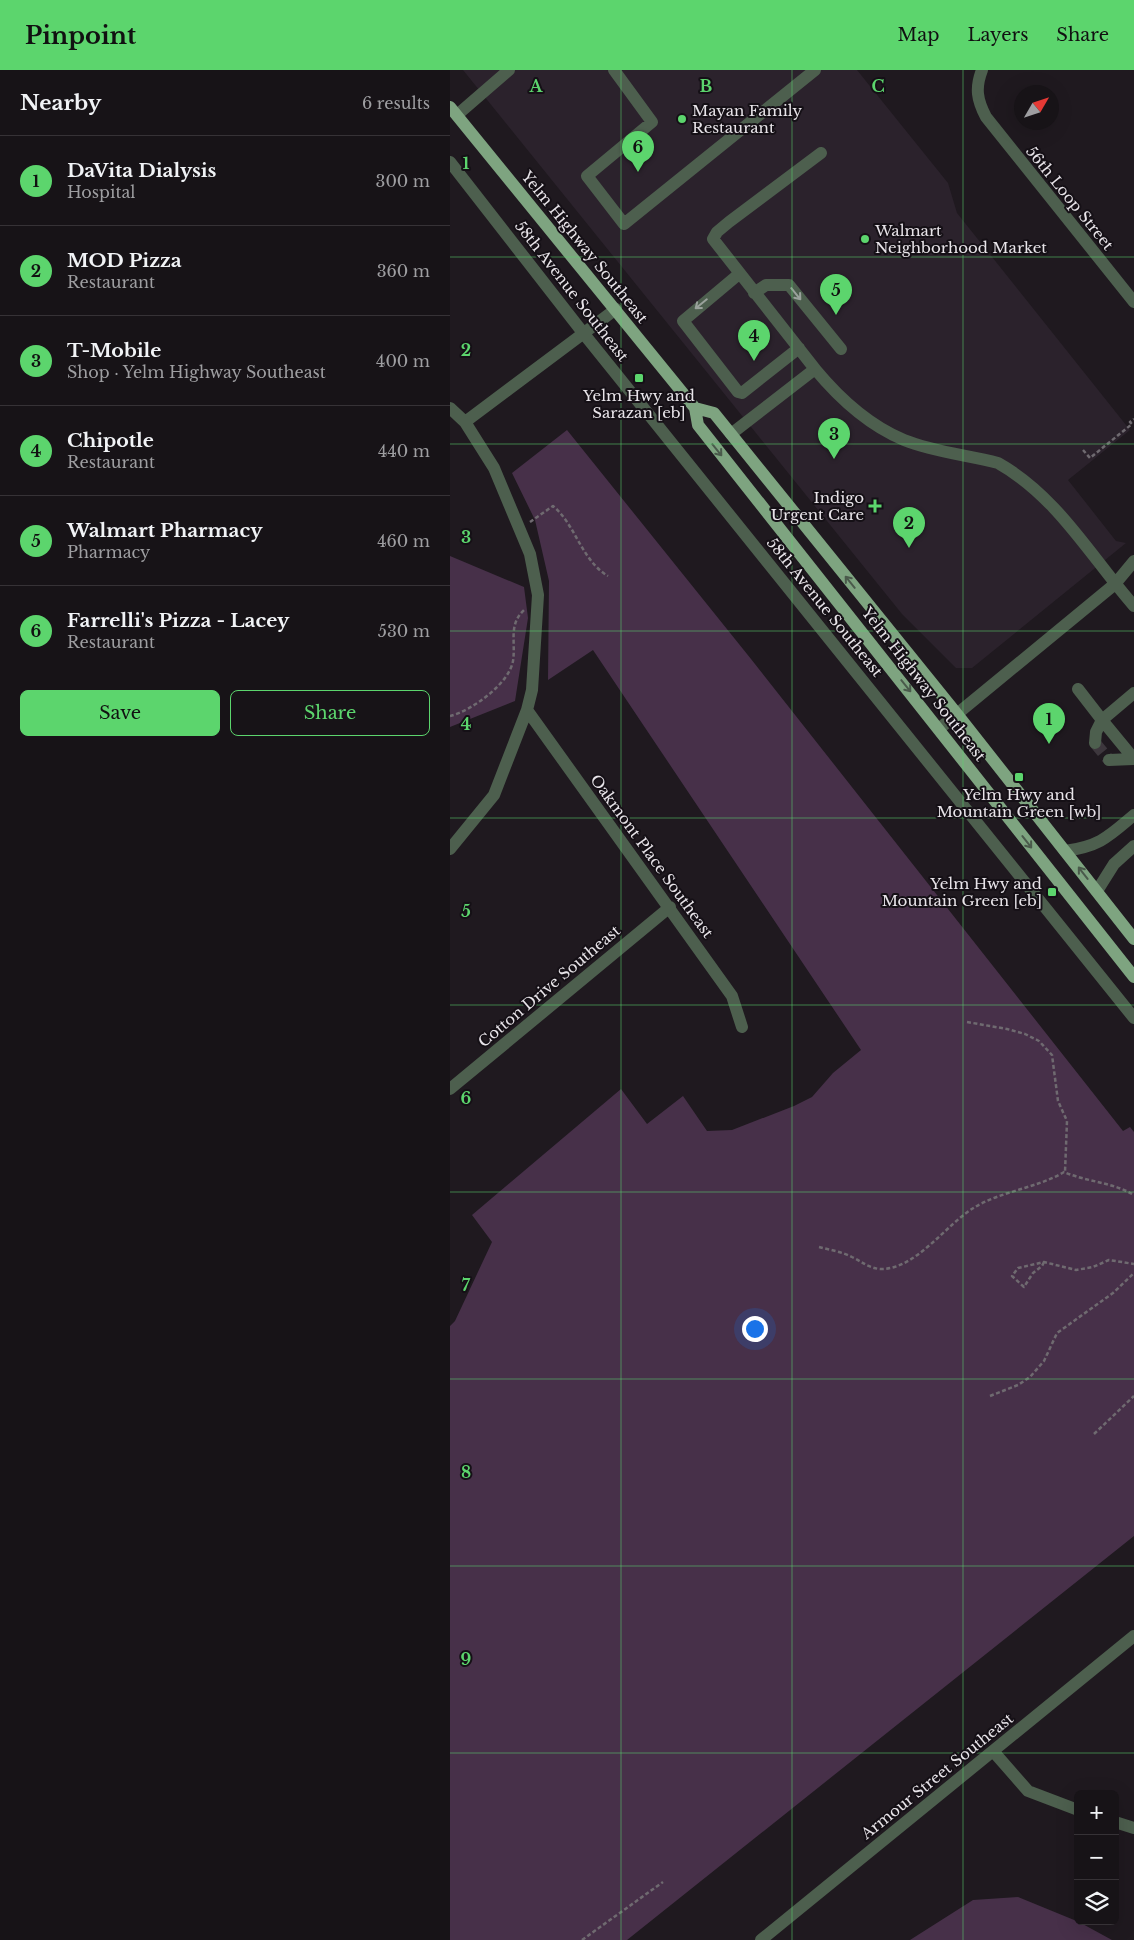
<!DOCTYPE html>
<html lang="en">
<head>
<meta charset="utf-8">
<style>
  body { margin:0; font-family:"Libre Baskerville",serif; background:#242024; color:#f1f3f6 }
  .controls { position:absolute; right:15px; bottom:15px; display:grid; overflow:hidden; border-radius:8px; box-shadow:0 5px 20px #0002 }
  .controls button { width:45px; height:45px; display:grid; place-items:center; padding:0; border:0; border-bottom:1px solid #363236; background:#171317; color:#f1f3f6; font:25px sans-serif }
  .compass { position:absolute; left:564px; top:15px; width:45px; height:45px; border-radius:50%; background:#171317; box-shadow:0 5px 20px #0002; rotate:51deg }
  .you { position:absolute; left:304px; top:1258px; width:18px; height:18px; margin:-12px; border:4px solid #fff; border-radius:50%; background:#1a73e8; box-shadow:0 0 0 8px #1a73e833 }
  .badge { display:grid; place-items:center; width:32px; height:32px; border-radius:50%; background:#5cd56d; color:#111; font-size:16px; font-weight:700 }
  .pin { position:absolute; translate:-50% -41px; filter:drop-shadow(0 1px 2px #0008) }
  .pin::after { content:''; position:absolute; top:26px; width:18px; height:15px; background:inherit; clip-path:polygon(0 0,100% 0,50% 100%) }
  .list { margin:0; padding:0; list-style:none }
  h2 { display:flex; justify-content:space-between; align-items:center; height:65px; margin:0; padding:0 20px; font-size:21px }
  h2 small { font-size:16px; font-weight:400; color:#9e9ea1 }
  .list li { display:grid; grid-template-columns:32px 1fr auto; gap:15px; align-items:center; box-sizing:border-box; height:90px; padding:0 20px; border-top:1px solid #363236 }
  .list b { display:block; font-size:19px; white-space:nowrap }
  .list p { margin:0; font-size:16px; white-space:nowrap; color:#9e9ea1 }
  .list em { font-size:16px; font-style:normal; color:#9e9ea1 }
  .actions { display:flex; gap:10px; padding:15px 20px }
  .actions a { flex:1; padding:11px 0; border:1px solid #5cd56d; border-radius:8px; text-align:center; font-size:18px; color:#5cd56d }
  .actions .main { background:#5cd56d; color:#111 }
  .icon { flex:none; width:28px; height:28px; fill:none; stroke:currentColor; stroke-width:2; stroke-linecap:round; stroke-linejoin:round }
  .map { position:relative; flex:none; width:684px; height:1870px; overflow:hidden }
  header { display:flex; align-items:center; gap:30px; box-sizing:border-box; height:70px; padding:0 25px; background:#5cd56d; color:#111 }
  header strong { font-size:24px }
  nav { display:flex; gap:28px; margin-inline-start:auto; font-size:18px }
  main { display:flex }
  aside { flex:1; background:#171317 }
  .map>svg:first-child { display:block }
  .built { fill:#2b222c }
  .green { fill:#473049 }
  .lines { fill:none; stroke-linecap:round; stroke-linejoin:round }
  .minor-tunnel { stroke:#3d373d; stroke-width:12; stroke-dasharray:12 6; stroke-linecap:butt }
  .path { stroke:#6f6a70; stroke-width:2.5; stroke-dasharray:4 2.5; stroke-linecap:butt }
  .minor { stroke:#4d5f4e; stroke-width:12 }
  .major { stroke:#7ea480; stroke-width:12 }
  .oneway { stroke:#9aa29c }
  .oneway2 { stroke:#4a5a4b }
  .grid { fill:none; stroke:#5cd56d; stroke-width:1; stroke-opacity:0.55 }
  .poi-dot { fill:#5cd56d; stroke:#151016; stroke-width:2 }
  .labels { text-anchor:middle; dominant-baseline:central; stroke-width:4; stroke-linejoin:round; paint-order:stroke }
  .poi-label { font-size:15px; fill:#e8e4e9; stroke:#151016; text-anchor:start }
  .street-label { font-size:15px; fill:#e8e4e9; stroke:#151016 }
  .grid-label { font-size:16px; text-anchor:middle; font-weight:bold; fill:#5cd56d; stroke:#151016; stroke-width:4; stroke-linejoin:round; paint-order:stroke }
</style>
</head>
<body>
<header>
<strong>Pinpoint</strong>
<nav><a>Map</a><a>Layers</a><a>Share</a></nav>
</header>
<main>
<aside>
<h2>Nearby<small>6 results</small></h2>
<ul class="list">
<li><span class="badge">1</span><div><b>DaVita Dialysis</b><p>Hospital</p></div><em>300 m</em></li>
<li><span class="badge">2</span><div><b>MOD Pizza</b><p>Restaurant</p></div><em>360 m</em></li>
<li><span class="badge">3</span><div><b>T-Mobile</b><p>Shop · Yelm Highway Southeast</p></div><em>400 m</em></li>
<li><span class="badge">4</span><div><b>Chipotle</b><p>Restaurant</p></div><em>440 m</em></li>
<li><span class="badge">5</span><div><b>Walmart Pharmacy</b><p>Pharmacy</p></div><em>460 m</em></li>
<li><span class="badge">6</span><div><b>Farrelli's Pizza - Lacey</b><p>Restaurant</p></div><em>530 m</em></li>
</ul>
<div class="actions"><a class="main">Save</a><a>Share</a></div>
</aside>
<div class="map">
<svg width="684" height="1870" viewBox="0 0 684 1870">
  <rect width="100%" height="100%" fill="#1f191f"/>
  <!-- built -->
  <path class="built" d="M 13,0 L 407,0 L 498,113 L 507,143 L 680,360 L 618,410 L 666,471 L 676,473 L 522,598 L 506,598 L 452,544 Z"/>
  <!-- green -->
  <path class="green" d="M 117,360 L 301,589 L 673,1061 L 680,1057 L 684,1062 L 684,1466 L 177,1870 L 0,1870 L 0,1256 L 5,1251 L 42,1172 L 22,1145 L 171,1019 L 197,1054 L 233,1026 L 257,1061 L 282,1060 L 344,1036 L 362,1027 L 383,1003 L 411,980 L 143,580 L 98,610 L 99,511 L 85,450 L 62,403 Z
    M 0,486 L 74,517 L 78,548 L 65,631 L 0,657 Z
    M 568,1827 L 629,1852 L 662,1870 L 460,1870 L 523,1830 Z"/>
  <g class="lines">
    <!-- minor-tunnel -->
    <path class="minor-tunnel" d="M 645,673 L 659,690"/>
    <!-- path -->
    <path class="path" d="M 633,380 L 640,388 L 682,354 L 680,352 L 684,349
      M 80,452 L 103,436 C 126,455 131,490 158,506
      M 0,646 C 21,641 59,614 63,591 C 66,572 58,555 74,540
      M 517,952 L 557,959 L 575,964 L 589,971 L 602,985 L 608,1031 L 617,1051 L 615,1102
      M 369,1177 C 380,1180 393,1182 402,1187 C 412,1192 419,1198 430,1199 C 466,1200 496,1154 525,1137 C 552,1121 587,1118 614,1102 C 637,1112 662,1112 684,1125
      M 594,1192 L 592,1196 L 583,1203 L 574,1217 L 562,1206 L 568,1198 L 594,1192 L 626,1200 L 643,1197 L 659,1190 L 684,1194
      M 540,1326 L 568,1315 L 580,1307 L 594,1291 L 607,1263 L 663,1223 L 684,1203
      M 644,1364 L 684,1326
      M 132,1870 L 213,1812"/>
    <!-- minor -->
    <path class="minor" d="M 164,0 L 202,52 L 137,106 L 174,154 L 365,0
      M 532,0 C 525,18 527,30 536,47 L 684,232
      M 7,45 L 59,0
      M 371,83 L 279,152 L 267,162 L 263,169 L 365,299 C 389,328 418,355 454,370 C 484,382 517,385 548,393 C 607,426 641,487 684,536
      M 0,92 L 134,264 L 684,948
      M 289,204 L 233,251 L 288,322 L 292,323 L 349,278
      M 304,223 L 316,215 L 339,215 L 391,279
      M 0,338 L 15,352 L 44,398 L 80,484 L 88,525 L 82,620 L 77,640 L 44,725 L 0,779
      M 15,352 L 166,239
      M 281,364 L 365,299
      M 628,619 L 652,650 L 684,623
      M 77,640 L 282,926 L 292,957
      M 490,658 L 665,514 L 684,491
      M 645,673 L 646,662 L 652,650 L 684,689
      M 659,690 L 683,689
      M 615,781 C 650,776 658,767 684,745
      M 647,821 L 664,794 L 684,776
      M 0,1019 L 220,837
      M 543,1681 L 578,1721 L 628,1740
      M 665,1752 L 684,1758
      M 311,1870 L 684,1566"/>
    <!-- major -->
    <path class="major" d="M 0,37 L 245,338 L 248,355 L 684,907
      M 245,338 L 264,343 L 507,644 L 684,869"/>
  </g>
  <!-- one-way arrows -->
  <defs><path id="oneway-shaft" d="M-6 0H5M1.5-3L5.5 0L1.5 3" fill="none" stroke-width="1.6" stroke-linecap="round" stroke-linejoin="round" transform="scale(1.25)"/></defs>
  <g class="oneway">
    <use href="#oneway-shaft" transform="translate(346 224) rotate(51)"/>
    <use href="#oneway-shaft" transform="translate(251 234) rotate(141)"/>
  </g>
  <g class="oneway2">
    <use href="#oneway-shaft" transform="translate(267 380) rotate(51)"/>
    <use href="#oneway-shaft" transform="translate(400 512) rotate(-129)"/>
    <use href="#oneway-shaft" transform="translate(456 616) rotate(51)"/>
    <use href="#oneway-shaft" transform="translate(577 772) rotate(52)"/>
    <use href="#oneway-shaft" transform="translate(633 803) rotate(-128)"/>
  </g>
  <!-- grid -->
  <path class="grid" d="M 171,0 L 171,1870M 342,0 L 342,1870M 513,0 L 513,1870M 0,187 L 684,187M 0,374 L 684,374M 0,561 L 684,561M 0,748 L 684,748M 0,935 L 684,935M 0,1122 L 684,1122M 0,1309 L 684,1309M 0,1496 L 684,1496M 0,1683 L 684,1683"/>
  <!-- markers -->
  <g class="poi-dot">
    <circle cx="232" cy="49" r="5"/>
    <circle cx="415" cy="169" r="5"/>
    <rect x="184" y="303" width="10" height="10" rx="2.5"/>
    <path d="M422.5 428.5h5v5h5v5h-5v5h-5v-5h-5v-5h5z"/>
    <rect x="564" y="702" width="10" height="10" rx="2.5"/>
    <rect x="597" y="817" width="10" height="10" rx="2.5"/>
  </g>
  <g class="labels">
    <!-- poi labels -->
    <g class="poi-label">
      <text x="242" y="40">Mayan Family<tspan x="242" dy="17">Restaurant</tspan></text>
      <text x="425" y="160">Walmart<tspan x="425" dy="17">Neighborhood Market</tspan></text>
      <text x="189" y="325" text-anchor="middle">Yelm Hwy and<tspan x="189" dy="17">Sarazan [eb]</tspan></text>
      <text x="414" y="427" text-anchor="end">Indigo<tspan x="414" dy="17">Urgent Care</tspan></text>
      <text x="569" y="724" text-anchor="middle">Yelm Hwy and<tspan x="569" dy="17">Mountain Green [wb]</tspan></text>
      <text x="592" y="813" text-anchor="end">Yelm Hwy and<tspan x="592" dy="17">Mountain Green [eb]</tspan></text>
    </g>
    <!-- street labels -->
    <g class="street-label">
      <text transform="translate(620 128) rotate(51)">56th Loop Street</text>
      <text transform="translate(135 177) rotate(51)">Yelm Highway Southeast</text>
      <text transform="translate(122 221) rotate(52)">58th Avenue Southeast</text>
      <text transform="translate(375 537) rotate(51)">58th Avenue Southeast</text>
      <text transform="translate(474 614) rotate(52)">Yelm Highway Southeast</text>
      <text transform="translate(202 786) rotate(54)">Oakmont Place Southeast</text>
      <text transform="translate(99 916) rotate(-40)">Cotton Drive Southeast</text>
      <text transform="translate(487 1706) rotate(-39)">Armour Street Southeast</text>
    </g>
  </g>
  <g class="grid-label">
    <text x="86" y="22">A</text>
    <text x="256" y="22">B</text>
    <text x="428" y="22">C</text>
    <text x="16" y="99">1</text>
    <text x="16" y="286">2</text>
    <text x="16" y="473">3</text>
    <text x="16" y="660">4</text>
    <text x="16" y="847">5</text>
    <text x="16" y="1034">6</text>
    <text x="16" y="1221">7</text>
    <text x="16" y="1408">8</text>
    <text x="16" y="1595">9</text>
  </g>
</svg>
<div class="controls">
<button>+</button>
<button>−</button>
<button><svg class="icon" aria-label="layers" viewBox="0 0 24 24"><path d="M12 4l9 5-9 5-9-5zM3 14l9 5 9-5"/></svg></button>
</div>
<svg class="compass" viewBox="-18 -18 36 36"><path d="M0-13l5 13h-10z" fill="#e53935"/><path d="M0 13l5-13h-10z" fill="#9e9ea1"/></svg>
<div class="you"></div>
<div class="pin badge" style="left:599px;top:674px">1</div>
<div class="pin badge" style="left:459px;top:478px">2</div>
<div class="pin badge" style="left:384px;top:389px">3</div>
<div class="pin badge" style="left:304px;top:291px">4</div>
<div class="pin badge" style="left:386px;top:245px">5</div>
<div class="pin badge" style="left:188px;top:102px">6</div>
</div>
</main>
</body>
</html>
